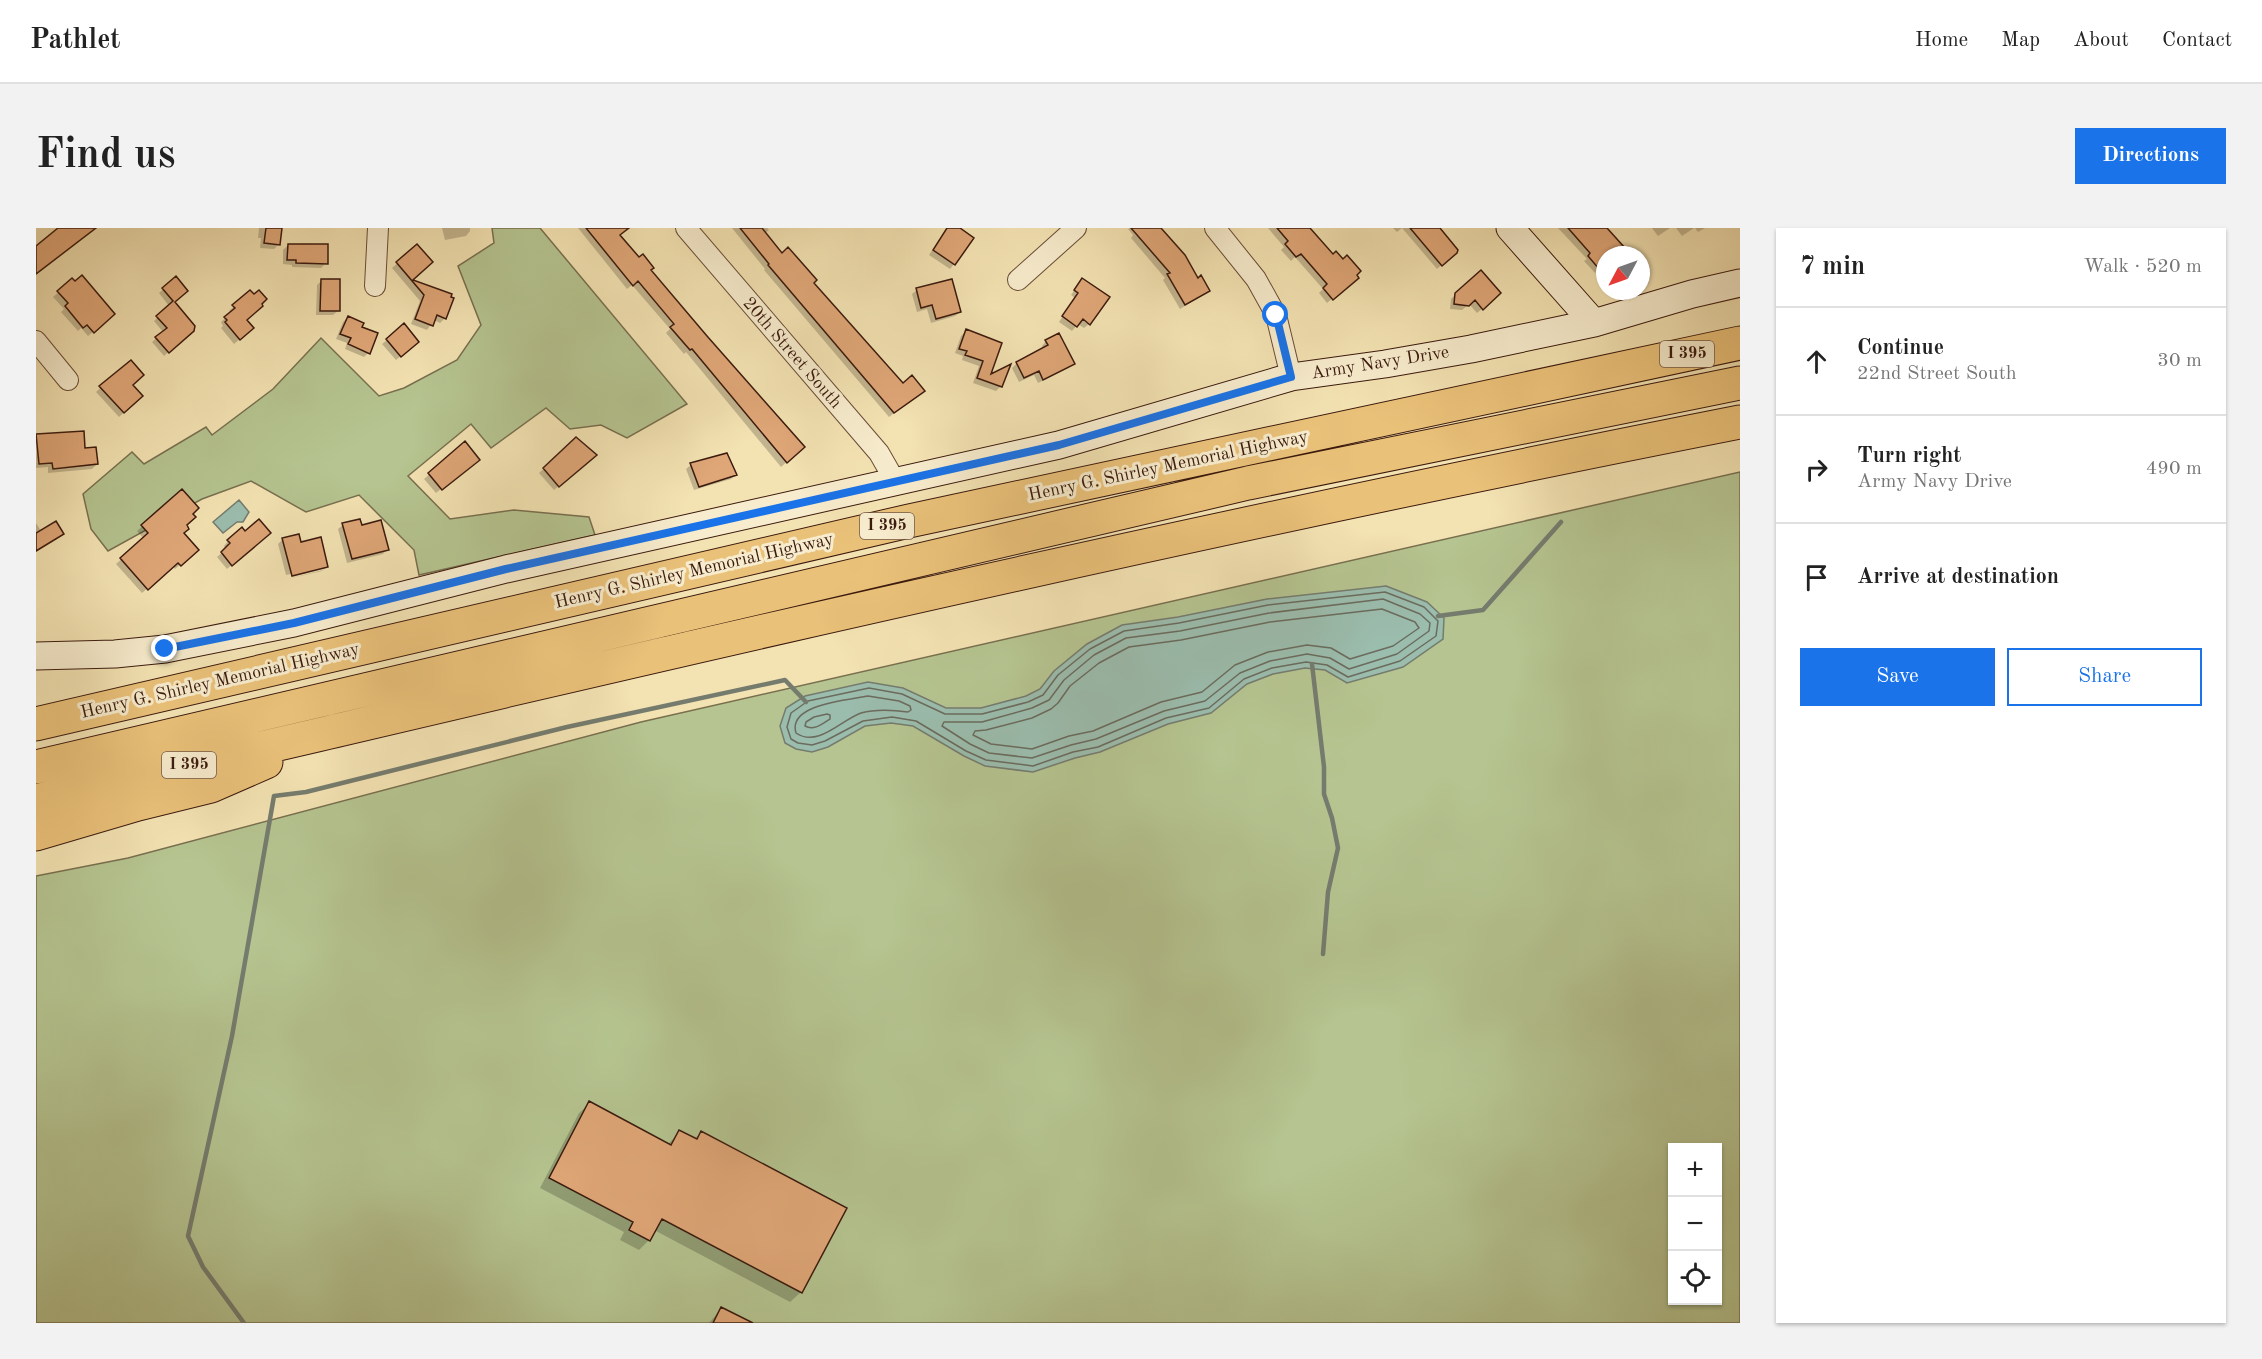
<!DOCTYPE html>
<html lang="en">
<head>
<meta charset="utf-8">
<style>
  body { margin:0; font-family:"Old Standard TT",serif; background:#f2f2f2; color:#222 }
  .controls { position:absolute; right:18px; bottom:18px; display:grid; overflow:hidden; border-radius:0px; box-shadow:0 2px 4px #0004 }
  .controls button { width:54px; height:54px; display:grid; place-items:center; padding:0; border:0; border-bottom:2px solid #e0e0e0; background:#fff; color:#222; font:30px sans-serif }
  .compass { position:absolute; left:1560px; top:18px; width:54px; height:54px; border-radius:50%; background:#fff; box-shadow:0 2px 4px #0004; rotate:229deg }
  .stop { position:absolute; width:18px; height:18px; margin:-14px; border:4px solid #1a73e8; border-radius:50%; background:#fff }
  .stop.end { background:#1a73e8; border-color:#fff; box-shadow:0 2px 6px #0008 }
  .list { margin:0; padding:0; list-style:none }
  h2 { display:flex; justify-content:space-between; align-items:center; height:78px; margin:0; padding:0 24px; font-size:26px }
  h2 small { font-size:20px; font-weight:400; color:#767676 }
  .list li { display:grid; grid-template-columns:39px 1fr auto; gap:18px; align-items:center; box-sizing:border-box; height:108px; padding:0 24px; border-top:2px solid #e0e0e0 }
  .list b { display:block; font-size:22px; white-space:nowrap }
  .list p { margin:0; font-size:20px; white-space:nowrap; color:#767676 }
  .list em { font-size:20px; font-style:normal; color:#767676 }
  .actions { display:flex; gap:12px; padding:18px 24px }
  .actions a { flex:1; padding:14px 0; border:2px solid #1a73e8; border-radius:0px; text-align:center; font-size:21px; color:#1a73e8 }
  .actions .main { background:#1a73e8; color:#fff }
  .icon { flex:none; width:33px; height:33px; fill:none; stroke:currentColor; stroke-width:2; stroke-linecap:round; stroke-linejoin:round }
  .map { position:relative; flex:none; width:1704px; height:1095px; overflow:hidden; border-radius:0px }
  header { display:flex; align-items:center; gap:36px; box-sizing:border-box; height:84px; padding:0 30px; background:#fff; border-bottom:2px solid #e0e0e0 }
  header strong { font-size:28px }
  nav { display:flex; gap:33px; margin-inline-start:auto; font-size:21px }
  .intro { display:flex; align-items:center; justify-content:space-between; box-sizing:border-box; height:144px; padding:0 36px }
  h1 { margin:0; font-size:42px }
  .button { padding:15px 27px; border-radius:0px; background:#1a73e8; color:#fff; font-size:21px; font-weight:700 }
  main { display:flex; gap:36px; padding:0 36px }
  aside { flex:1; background:#fff; border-radius:0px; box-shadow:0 2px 4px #0004 }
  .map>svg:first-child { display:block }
  .green { fill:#b5c490; stroke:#786f4f; stroke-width:1.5; fill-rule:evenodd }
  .water { fill:#9bbdae; stroke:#757c6e; stroke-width:1.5 }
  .shadow { fill:#0003 }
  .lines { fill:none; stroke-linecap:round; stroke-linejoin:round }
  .shore { stroke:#6b6c5e; stroke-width:1.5 }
  .stream { stroke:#757c6e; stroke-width:4.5 }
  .building { fill:#dfa677; stroke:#3b1a0e; stroke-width:1.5 }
  .street-casing { stroke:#694c37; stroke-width:22 }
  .secondary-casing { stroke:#3b1a0e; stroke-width:29 }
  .highway-casing { stroke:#3b1a0e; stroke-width:35 }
  .street { stroke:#f7eccd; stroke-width:20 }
  .secondary { stroke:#f7eccd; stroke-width:27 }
  .highway { stroke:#eac179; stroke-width:33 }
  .route { stroke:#1a73e8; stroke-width:8 }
  .labels { text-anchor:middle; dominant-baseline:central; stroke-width:6; stroke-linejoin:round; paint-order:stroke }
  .shield { fill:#f7eccd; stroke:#735947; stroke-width:1.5 }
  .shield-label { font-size:16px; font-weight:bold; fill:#3b1a0e }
  .street-label { font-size:18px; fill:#3b1a0e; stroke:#f7eccd }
</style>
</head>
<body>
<header>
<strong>Pathlet</strong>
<nav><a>Home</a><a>Map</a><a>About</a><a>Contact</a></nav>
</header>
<div class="intro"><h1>Find us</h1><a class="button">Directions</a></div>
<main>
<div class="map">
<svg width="1704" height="1095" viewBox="0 0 1704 1095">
  <rect width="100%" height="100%" fill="#f3e2b2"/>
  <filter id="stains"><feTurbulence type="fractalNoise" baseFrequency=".00333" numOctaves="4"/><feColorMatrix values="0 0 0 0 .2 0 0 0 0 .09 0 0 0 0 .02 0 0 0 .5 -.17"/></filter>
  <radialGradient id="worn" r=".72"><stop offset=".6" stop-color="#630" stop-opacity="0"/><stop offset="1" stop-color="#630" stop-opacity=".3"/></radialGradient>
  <!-- green -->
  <path class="green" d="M 456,0 L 504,0 L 651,176 L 591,210 L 565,197 L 534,201 L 510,180 L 455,220 L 435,196 L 372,248 L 414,291 L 478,282 L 553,289 L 559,307 L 383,347 L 378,322 L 323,267 L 270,284 L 215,253 L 166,271 L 72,323 L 55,301 L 47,266 L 96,224 L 108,236 L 170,199 L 176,207 L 237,161 L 285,110 L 343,168 L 368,160 L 421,132 L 445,97 L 422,38 L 458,15 Z
    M 1704,244 L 1704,1095 L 0,1095 L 0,648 L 92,630 L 605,494 ZM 1636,920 L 1682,920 L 1682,1072 L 1636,1072 Z"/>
  <!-- water -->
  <path class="water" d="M 203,272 L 213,284 L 207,294 L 201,294 L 187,305 L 177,294 Z
    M 1350,358 L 1391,374 L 1408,390 L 1407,411 L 1367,439 L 1311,455 L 1289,442 L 1269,440 L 1237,446 L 1211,456 L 1175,485 L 1132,496 L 1064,524 L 1039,530 L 997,544 L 949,538 L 928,528 L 877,498 L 855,495 L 829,498 L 792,519 L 776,524 L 760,521 L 749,515 L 744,498 L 750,480 L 769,468 L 832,454 L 867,460 L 910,480 L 945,480 L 990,468 L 1004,461 L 1018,443 L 1051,416 L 1086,397 L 1142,389 L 1231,371 Z"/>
  <!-- shadow -->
  <path class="shadow" d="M 223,0 L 245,0 L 243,16 L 238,21 L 224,20 L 225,10 L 222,10 Z
    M 406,0 L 434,0 L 434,3 L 430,8 L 409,12 Z
    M 542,0 L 577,0 L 614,42 L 762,224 L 745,239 L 650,124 L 648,126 L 630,105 L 634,101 L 596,57 L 591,61 Z
    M 696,0 L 731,0 L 733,2 L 728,6 L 746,27 L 867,157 L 882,167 L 853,189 L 728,42 L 729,41 Z
    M 911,0 L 921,0 L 918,36 L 914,41 L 893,27 Z
    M 1094,0 L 1123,0 L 1161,52 L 1173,63 L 1144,81 L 1127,52 L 1129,50 L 1095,10 L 1097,7 L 1092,1 Z
    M 1232,0 L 1272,0 L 1316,54 L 1291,75 L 1283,65 L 1287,61 L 1259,29 L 1255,33 L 1245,22 L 1248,19 Z
    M 1357,0 L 1402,0 L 1415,29 L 1401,41 L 1366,0 L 1361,4 Z
    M 1522,0 L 1569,0 L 1580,27 L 1569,27 L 1569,36 L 1559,45 L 1548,33 L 1551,31 Z
    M 1616,0 L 1634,0 L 1622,8 Z
    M 1640,0 L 1658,0 L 1646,8 Z
    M 1659,0 L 1669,0 L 1662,4 Z
    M 252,17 L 290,35 L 285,40 L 256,39 L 256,37 L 247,36 L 247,22 Z
    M 381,18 L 390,39 L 375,52 L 414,67 L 409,90 L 404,95 L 398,92 L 391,102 L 375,96 L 384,73 L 356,40 Z
    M 139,51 L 137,74 L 152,107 L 128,128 L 116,114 L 127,104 L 118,93 L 133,78 L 123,65 Z
    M 36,52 L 73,91 L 52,108 L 45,100 L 42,103 L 25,84 L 28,81 L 17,69 Z
    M 286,52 L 302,83 L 297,87 L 280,87 L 281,57 Z
    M 1042,57 L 1053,96 L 1048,100 L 1042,96 L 1036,103 L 1023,94 L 1039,70 L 1035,67 Z
    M 881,62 L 924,84 L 919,88 L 895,95 L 891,81 L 881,84 L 876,66 Z
    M 214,64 L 209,92 L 211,105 L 198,116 L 185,100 L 187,98 L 185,94 L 195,85 L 193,83 Z
    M 1420,66 L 1459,70 L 1441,85 L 1433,76 L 1426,82 L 1414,81 L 1415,71 Z
    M 312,89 L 324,99 L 332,125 L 328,129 L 309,121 L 311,115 L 300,111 L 307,94 Z
    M 930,103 L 964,116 L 952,149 L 965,158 L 960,163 L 937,155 L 943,138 L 926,132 L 927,128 L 919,125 L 925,108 Z
    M 351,112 L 377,118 L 360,132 L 346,116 Z
    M 1010,113 L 1037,136 L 1032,140 L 1002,155 L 998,147 L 983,154 L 976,140 L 981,135 L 1007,122 L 1006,118 Z
    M 81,144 L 105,168 L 83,189 L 60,164 Z
    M 1,208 L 48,221 L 61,236 L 56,241 L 12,245 L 12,239 L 0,240 Z
    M 540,211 L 554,232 L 518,262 L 503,245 Z
    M 429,215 L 439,234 L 400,265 L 388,251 Z
    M 691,227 L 699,247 L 695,251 L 658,262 L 650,241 L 655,237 Z
    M 146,263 L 149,298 L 147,305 L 157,326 L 139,341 L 137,338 L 106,365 L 80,336 L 108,311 L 101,303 Z
    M 0,295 L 5,303 L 26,306 L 0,324 Z
    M 307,297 L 325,299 L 351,321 L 347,326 L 311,335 L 302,301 Z
    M 209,305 L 228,309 L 191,341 L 181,329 L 190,321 L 188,318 L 192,313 Z
    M 247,311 L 264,315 L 291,338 L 286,343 L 251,351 L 287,342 L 287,339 L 250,347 L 242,316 Z
    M 554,875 L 632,916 L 644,904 L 658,911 L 665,905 L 765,1064 L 754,1074 L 618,1002 L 613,1012 L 603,1022 L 584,1012 L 588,1004 L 504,960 L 543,885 Z
    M 685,1081 L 713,1095 L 673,1095 Z"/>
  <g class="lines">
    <!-- shore -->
    <path class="shore" d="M 1349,364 L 1388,379 L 1402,393 L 1400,408 L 1364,433 L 1312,449 L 1291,437 L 1270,434 L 1236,440 L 1208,451 L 1173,480 L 1130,490 L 1062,519 L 1037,524 L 997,538 L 950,532 L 930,523 L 880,493 L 856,489 L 827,493 L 789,513 L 776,517 L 762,515 L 755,511 L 751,499 L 755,485 L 772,473 L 833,460 L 866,466 L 909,486 L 946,486 L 992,474 L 1007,467 L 1022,447 L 1054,421 L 1088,403 L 1143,395 L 1232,377 Z
      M 1347,371 L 1384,386 L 1394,395 L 1393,403 L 1361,426 L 1313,441 L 1294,430 L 1271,426 L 1234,433 L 1204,445 L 1169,473 L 1128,483 L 1060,511 L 1035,517 L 996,530 L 953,525 L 934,516 L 906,498 L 908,494 L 946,494 L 996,480 L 1013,472 L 1028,452 L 1058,427 L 1090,410 L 1144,403 L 1233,385 Z
      M 1346,381 L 1379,394 L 1383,400 L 1357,418 L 1314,431 L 1295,420 L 1271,417 L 1232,424 L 1199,437 L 1166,464 L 1125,474 L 1057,503 L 1033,508 L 996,521 L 955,516 L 937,507 L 939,503 L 950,502 L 996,490 L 1015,481 L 1022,475 L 1034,458 L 1063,435 L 1093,419 L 1145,412 L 1234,394 Z
      M 832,468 L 863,473 L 874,478 L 875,482 L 872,484 C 857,482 840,481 825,485 C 805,492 782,520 760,505 C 751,476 813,472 832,468 Z
      M 791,486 L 794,487 L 794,491 C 786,496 778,503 769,498 L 770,494 L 778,489 Z"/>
    <!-- stream -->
    <path class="stream" d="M 1402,388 L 1447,382 L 1525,294
      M 1276,436 L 1288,539 L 1288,566 L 1296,590 L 1302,620 L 1292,664 L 1287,726
      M 208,1095 L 167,1039 L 152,1008 L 196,808 L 238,568 L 270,564 L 531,499 L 749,452 L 770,474"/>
  </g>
  <!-- building -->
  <path class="building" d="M 22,0 L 60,0 L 0,46 L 0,18 Z
    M 230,0 L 246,0 L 244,17 L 228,15 Z
    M 550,0 L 593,0 L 584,7 L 603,29 L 607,26 L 618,40 L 615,42 L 671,108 L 769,219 L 751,235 L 656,121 L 654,122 L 634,99 L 638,96 L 602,53 L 597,58 Z
    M 704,0 L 726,0 L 746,25 L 752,19 L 781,52 L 778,55 L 867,155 L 876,147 L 889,163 L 858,185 L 732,37 L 733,36 Z
    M 911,0 L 924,0 L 938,10 L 919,37 L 897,22 Z
    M 1095,0 L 1125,0 L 1149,27 L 1162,50 L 1165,47 L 1174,63 L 1149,77 L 1131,46 L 1134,45 Z
    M 1241,0 L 1274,0 L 1297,26 L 1300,23 L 1307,31 L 1311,27 L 1325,43 L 1321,47 L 1323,50 L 1297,72 L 1287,60 L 1291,56 L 1265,26 L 1260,29 L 1249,16 L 1252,13 Z
    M 1374,0 L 1404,0 L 1422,22 L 1421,25 L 1406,38 Z
    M 1532,0 L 1571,0 L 1589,20 L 1581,27 L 1569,27 L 1569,48 L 1552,28 L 1554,25 Z
    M 252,16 L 292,16 L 292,36 L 260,35 L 260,32 L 251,32 Z
    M 381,16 L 397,34 L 377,52 L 416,66 L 415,69 L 418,70 L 410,91 L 401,87 L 397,98 L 379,91 L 388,67 L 360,34 Z
    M 1445,42 L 1465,65 L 1447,82 L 1439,72 L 1433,78 L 1418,76 L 1419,65 Z
    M 46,47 L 79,86 L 58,105 L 51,97 L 47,100 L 29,78 L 32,75 L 21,63 L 36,50 L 39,53 Z
    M 140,48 L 152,63 L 139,74 L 159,98 L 158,103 L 133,125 L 119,109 L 131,100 L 120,88 L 137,73 L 126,60 Z
    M 1046,50 L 1074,69 L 1054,97 L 1047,91 L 1041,99 L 1026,88 L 1042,65 L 1038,62 Z
    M 285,51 L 304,51 L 304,83 L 284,83 Z
    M 916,51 L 925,84 L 900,91 L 896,77 L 885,80 L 880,60 Z
    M 214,62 L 218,66 L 223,62 L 231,71 L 226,76 L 227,78 L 211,92 L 218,100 L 204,112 L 189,94 L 191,92 L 188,89 L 199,80 L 196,77 Z
    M 312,88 L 328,95 L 326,99 L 342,105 L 334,126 L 312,116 L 315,110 L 304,106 Z
    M 368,95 L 383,114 L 365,129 L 350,111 Z
    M 930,101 L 966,115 L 955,146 L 975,136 L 966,159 L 941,150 L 947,133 L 929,127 L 931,123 L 923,121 Z
    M 1023,105 L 1039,136 L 1007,152 L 1003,143 L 988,150 L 980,134 L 1012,117 L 1009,112 Z
    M 95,132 L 108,147 L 97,157 L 107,168 L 88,185 L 63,158 Z
    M 48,203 L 49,220 L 60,219 L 62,236 L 17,241 L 16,235 L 3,236 L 0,206 Z
    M 540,209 L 561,227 L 523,259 L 507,240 Z
    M 429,213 L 444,232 L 406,262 L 392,245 Z
    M 691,225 L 701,247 L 663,259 L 654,235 Z
    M 146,261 L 163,280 L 157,286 L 160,289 L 151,297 L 153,301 L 148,305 L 163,322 L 145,338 L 142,335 L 112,362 L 84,330 L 112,305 L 105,297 Z
    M 223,291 L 235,305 L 196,338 L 185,324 L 194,315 L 191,312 L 206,299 L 209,303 Z
    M 324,291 L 326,297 L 345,292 L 353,322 L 316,331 L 306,295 Z
    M 20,293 L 28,306 L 0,323 L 0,305 Z
    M 263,306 L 265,314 L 285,309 L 292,339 L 256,348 L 246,310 Z
    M 553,873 L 635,917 L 643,902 L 661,911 L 665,903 L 811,980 L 766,1065 L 626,991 L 614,1013 L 593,1002 L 597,994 L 513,950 Z
    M 685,1079 L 717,1095 L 677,1095 Z"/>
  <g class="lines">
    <!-- street casing -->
    <g class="street-casing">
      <path id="street" d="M 650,0 L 843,225 L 859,253
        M 1179,0 L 1220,51 L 1240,87 L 1255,149
        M 982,52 L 1040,0
        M 339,58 L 342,0
        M 0,113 L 32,152"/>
    </g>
    <!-- secondary casing -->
    <g class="secondary-casing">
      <path id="secondary" d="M 1474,0 L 1558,95
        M 0,428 L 79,426 L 129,421 L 258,395 L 470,341 L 1023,217 L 1255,149 L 1349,136 L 1435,121 L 1558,95 L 1656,66 L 1704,55"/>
    </g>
    <!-- highway casing -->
    <g class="highway-casing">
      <path id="highway" d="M 0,496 L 873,293 L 1704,115
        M 0,539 L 1212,255 L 1704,155
        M 0,573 C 102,548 205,525 307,501 C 771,391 1236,286 1704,194
        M 0,606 L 102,576 L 175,558 L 230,534"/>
    </g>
    <!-- street -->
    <use href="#street" class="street"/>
    <!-- secondary -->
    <use href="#secondary" class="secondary"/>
    <!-- highway -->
    <use href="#highway" class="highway"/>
  </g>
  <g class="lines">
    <!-- route -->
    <path class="route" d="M 129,421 L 258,395 L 470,341 L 1023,217 L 1255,149 L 1240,87"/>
  </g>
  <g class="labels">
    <!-- shield labels -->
    <g class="shield">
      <rect x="1624" y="113" width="54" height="26" rx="4.5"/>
      <rect x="824" y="285" width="54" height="26" rx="4.5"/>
      <rect x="126" y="524" width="54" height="26" rx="4.5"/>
    </g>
    <g class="shield-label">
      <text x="1651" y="126">I 395</text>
      <text x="851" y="298">I 395</text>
      <text x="153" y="537">I 395</text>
    </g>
    <!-- street labels -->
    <g class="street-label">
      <text transform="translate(756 125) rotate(49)">20th Street South</text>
      <text transform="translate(1344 135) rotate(-9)">Army Navy Drive</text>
      <text transform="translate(1132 238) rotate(-12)">Henry G. Shirley Memorial Highway</text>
      <text transform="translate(658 343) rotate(-13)">Henry G. Shirley Memorial Highway</text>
      <text transform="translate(184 453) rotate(-13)">Henry G. Shirley Memorial Highway</text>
    </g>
  </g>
  <rect width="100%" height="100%" filter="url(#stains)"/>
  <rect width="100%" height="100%" fill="url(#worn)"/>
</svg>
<div class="controls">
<button>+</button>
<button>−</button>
<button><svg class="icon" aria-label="locate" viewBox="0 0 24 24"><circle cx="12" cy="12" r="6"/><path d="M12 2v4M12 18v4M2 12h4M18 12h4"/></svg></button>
</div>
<svg class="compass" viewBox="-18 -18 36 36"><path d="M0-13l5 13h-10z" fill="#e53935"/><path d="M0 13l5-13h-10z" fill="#767676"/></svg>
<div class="stop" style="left:1240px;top:87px"></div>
<div class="stop end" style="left:129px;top:421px"></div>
</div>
<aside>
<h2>7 min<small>Walk · 520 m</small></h2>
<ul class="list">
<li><svg class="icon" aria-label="ahead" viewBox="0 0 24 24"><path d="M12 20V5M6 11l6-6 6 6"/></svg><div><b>Continue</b><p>22nd Street South</p></div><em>30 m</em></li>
<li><svg class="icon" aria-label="right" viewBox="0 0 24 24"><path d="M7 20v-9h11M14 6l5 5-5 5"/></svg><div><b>Turn right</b><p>Army Navy Drive</p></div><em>490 m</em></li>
<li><svg class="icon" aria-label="arrive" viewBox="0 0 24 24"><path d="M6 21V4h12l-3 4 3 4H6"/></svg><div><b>Arrive at destination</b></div></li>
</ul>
<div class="actions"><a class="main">Save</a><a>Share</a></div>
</aside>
</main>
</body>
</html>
